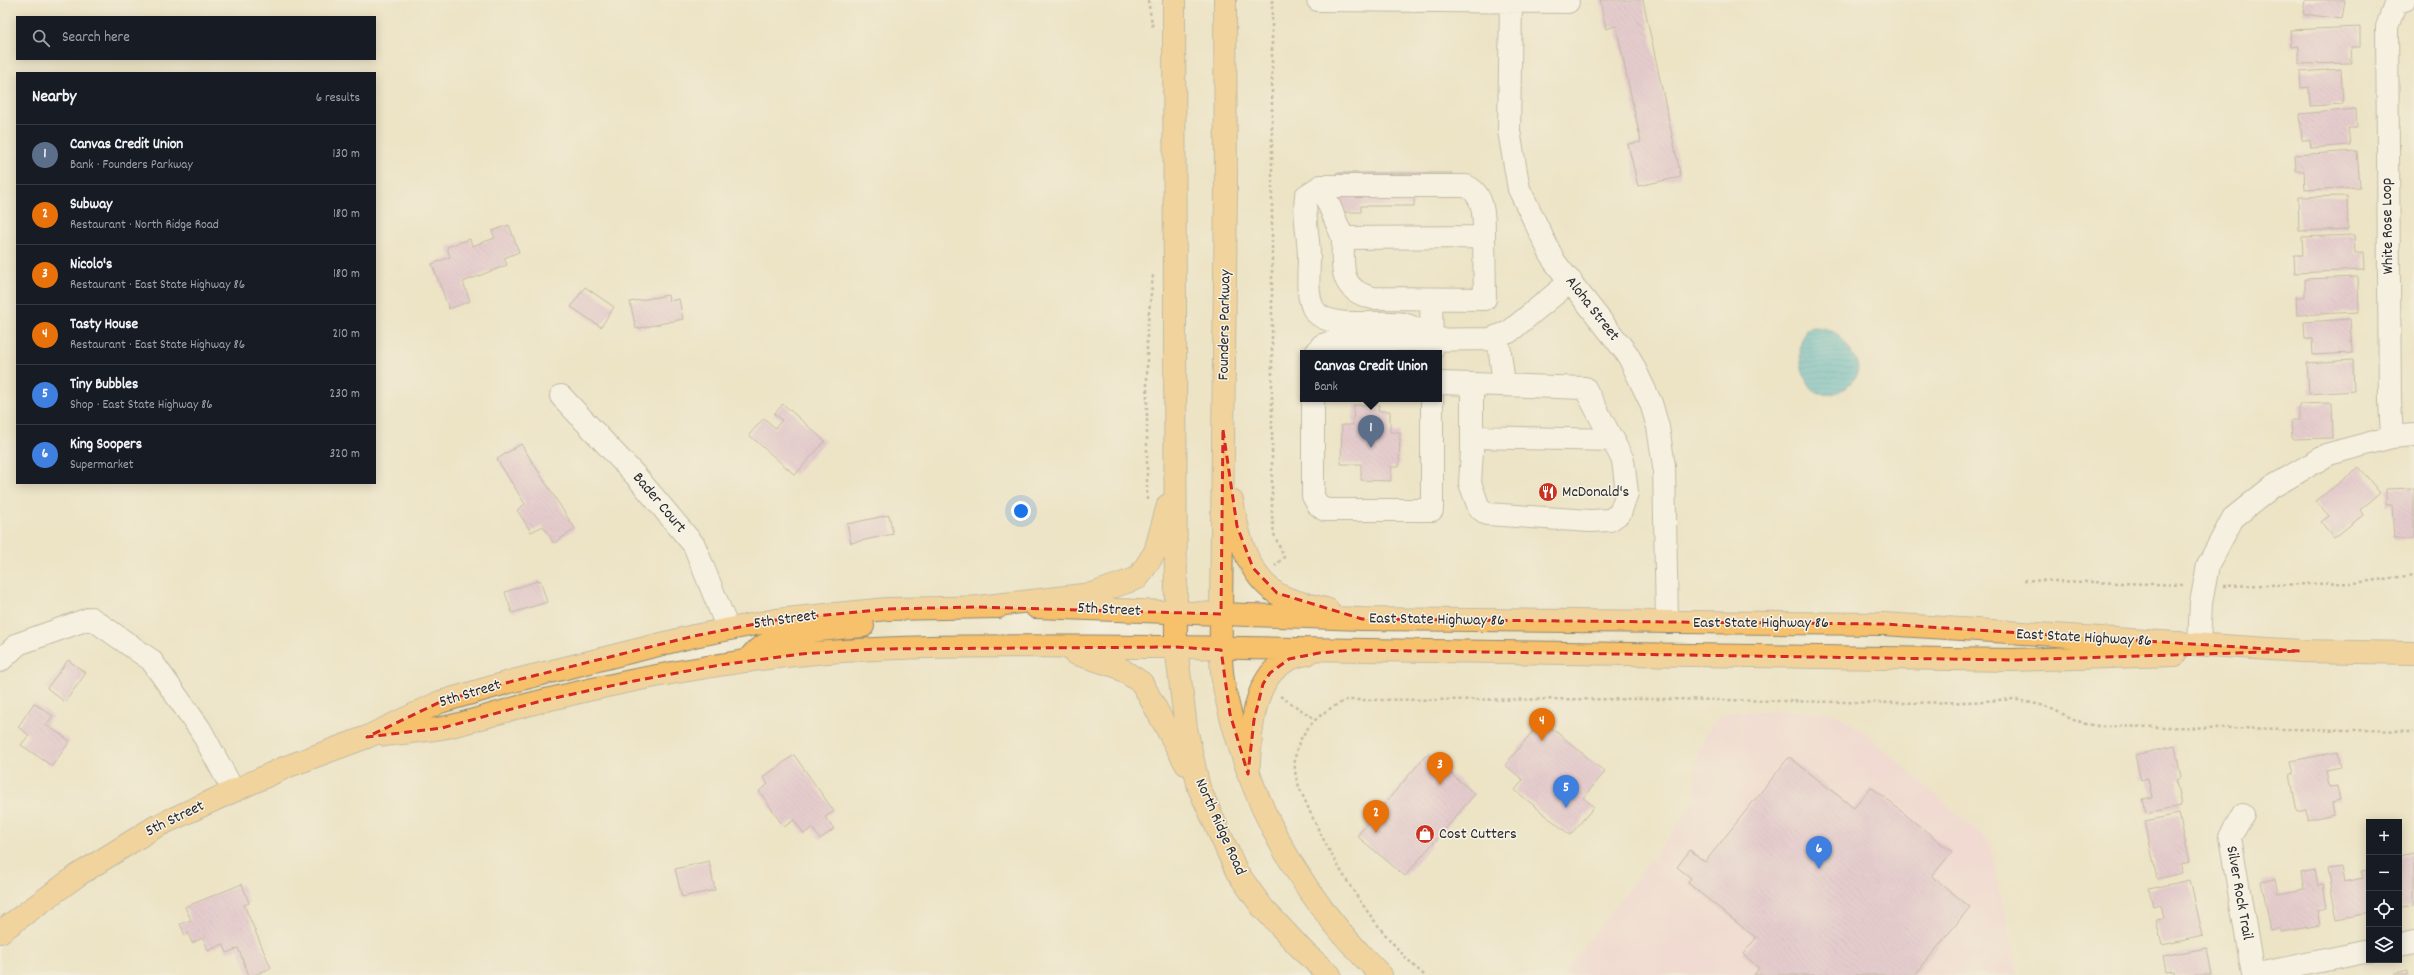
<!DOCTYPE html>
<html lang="en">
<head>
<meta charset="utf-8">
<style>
  body { margin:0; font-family:Dekko,sans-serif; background:#20242c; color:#f1f3f6 }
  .controls { position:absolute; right:12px; bottom:12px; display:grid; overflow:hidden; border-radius:0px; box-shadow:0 2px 10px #0003 }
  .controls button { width:36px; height:36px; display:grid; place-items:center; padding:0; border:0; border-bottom:1px solid #363941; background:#171b24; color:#f1f3f6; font:20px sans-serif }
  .you { position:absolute; left:1021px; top:511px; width:14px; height:14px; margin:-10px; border:3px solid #fff; border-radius:50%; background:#1a73e8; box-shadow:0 0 0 6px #1a73e833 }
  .badge { display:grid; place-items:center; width:26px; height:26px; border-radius:50%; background:#c8321e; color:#fff; font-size:13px; font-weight:700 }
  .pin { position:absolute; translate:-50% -33px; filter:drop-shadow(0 1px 2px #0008) }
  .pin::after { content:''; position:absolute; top:21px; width:14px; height:12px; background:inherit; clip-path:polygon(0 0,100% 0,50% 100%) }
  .popup { position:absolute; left:1300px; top:350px; width:142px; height:52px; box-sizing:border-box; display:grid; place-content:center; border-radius:0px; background:#171b24; filter:drop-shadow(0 1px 3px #0005); font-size:13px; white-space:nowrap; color:#9ea1a6 }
  .popup b { font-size:15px; color:#f1f3f6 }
  .popup::after { content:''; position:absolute; left:50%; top:100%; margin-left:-8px; border:8px solid transparent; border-top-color:#171b24 }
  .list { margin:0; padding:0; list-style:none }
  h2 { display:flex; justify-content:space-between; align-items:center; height:52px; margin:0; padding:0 16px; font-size:17px }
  h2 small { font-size:13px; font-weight:400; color:#9ea1a6 }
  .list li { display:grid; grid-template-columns:26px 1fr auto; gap:12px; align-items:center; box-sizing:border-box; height:60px; padding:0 16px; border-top:1px solid #363941 }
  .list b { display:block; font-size:15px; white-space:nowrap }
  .list p { margin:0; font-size:13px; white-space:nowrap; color:#9ea1a6 }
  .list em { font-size:13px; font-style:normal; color:#9ea1a6 }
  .icon { flex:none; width:22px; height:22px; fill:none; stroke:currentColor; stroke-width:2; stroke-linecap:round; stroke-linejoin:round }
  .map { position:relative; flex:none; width:2414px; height:975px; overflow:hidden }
  .search { position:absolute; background:#171b24; box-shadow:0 2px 10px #0003; left:16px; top:16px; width:360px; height:44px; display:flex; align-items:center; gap:10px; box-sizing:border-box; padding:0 14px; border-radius:0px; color:#9ea1a6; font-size:15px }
  .panel { position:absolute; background:#171b24; box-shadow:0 2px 10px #0003; left:16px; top:72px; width:360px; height:412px; border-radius:0px }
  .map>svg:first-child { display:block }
  .built { fill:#f4cfdd }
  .water { fill:url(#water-rules); stroke:#3b707a }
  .building { fill:url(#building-back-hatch) }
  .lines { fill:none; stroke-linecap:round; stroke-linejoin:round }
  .minor-casing { stroke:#8c8878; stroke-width:24 }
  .major-casing { stroke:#8c8878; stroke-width:24 }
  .highway-casing { stroke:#8c8878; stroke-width:24 }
  .path { stroke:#8c8878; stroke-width:2.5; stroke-dasharray:3 3; stroke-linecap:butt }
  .minor { stroke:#fff; stroke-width:22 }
  .major { stroke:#f7c06b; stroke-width:22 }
  .highway { stroke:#f7c06b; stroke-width:22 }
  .marked { fill:none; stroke:#d62828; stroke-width:3; stroke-dasharray:8 5; stroke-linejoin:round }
  .labels { text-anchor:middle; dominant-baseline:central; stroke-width:3; stroke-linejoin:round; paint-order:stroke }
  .street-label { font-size:16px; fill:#2b2b2b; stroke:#f7f3e8 }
  .poi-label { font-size:16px; fill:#2b2b2b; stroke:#f7f3e8; text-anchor:start }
</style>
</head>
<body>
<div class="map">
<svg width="2414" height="975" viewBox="0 0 2414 975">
  <defs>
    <pattern id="water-rules" width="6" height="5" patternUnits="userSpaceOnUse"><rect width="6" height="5" fill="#4bb6c8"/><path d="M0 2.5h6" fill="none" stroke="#3f94a3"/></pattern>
    <pattern id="building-back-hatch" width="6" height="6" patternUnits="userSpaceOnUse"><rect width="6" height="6" fill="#dbadd5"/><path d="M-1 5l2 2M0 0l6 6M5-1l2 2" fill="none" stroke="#b28dad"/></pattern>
  </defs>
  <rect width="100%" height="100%" fill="#f7f3e8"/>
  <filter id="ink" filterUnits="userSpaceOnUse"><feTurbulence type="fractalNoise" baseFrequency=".025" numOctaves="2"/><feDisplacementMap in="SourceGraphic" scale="8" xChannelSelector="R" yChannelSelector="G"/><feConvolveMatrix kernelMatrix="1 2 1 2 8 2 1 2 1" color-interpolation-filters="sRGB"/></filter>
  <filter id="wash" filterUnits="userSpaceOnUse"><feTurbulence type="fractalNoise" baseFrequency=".012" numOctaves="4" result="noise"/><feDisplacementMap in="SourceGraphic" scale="16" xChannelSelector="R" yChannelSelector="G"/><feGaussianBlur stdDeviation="0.9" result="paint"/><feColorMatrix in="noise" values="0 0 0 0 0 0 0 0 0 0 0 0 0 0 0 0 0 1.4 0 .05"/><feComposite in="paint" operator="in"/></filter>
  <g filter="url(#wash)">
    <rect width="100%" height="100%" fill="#ede4c6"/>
    <!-- built -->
    <path class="built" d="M 1733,711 L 1825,712 L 1839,715 L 1863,731 L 1990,842 L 2017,975 L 1562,975 L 1689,811 L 1695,798 L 1695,763 L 1700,746 L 1711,725 L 1721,716 Z"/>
    <!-- water -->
    <path class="water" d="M 1814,327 C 1832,328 1841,334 1850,350 C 1853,355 1857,361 1858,367 C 1858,384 1833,400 1817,393 C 1807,388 1803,374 1801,364 C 1799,351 1800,341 1806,329 Z"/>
    <g id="blocks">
      <!-- building -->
      <path class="building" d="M 1600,0 L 1643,0 L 1681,177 L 1638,186 L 1628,144 L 1641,142 L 1616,26 L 1606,29 Z
        M 2305,0 L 2345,0 L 2342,19 L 2303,14 Z
        M 2360,27 L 2360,47 L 2351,47 L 2352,63 L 2299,64 L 2299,46 L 2291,47 L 2290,30 Z
        M 2341,69 L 2343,104 L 2310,106 L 2309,87 L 2301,88 L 2300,72 Z
        M 2356,109 L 2357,128 L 2348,128 L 2350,145 L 2311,148 L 2310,140 L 2302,140 L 2300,114 Z
        M 2357,151 L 2360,187 L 2305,190 L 2304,171 L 2296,171 L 2295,155 Z
        M 1336,173 L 1452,173 L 1452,192 L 1414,192 L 1414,206 L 1361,206 L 1361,212 L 1336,212 Z
        M 2347,196 L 2348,229 L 2299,231 L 2298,197 Z
        M 509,225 L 519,252 L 504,258 L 507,265 L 463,282 L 470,301 L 449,309 L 432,264 L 450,257 L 447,247 L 470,239 L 472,246 L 495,238 L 492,231 Z
        M 2354,235 L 2355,253 L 2363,252 L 2364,270 L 2295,273 L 2294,255 L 2303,255 L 2302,237 Z
        M 2358,277 L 2359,312 L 2297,315 L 2296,297 L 2305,297 L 2305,279 Z
        M 585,287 L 614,307 L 601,327 L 571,307 Z
        M 668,295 L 669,301 L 679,299 L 683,319 L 636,329 L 630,302 Z
        M 2350,319 L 2352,353 L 2313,355 L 2312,339 L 2305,339 L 2304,322 Z
        M 2353,360 L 2354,391 L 2309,394 L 2307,363 Z
        M 2332,403 L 2333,438 L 2292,439 L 2291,420 L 2299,420 L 2299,404 Z
        M 783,404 L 825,441 L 795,475 L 749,435 L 764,418 L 775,428 L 782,420 L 774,414 Z
        M 1354,405 L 1379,405 L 1378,411 L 1390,411 L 1390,432 L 1400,432 L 1399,467 L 1391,467 L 1391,481 L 1361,480 L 1361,464 L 1341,464 L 1342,425 L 1353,425 Z
        M 521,444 L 575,529 L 554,543 L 543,526 L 531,532 L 517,510 L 525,504 L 497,459 Z
        M 2359,467 L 2380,493 L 2360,510 L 2363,515 L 2334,538 L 2321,522 L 2329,516 L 2316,501 Z
        M 2414,488 L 2414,539 L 2394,539 L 2392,505 L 2386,505 L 2386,489 Z
        M 889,515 L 893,534 L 851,543 L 847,524 Z
        M 540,580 L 547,602 L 512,613 L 505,592 Z
        M 68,660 L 86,673 L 65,702 L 47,688 Z
        M 34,703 L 53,716 L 46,725 L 70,741 L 52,766 L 21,745 L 29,735 L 18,727 Z
        M 1542,720 L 1605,772 L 1583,798 L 1594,807 L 1570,835 L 1515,790 L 1523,780 L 1505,765 Z
        M 2175,746 L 2181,778 L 2176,780 L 2181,806 L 2146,813 L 2143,799 L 2152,797 L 2148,778 L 2141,780 L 2135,755 Z
        M 2338,752 L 2341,767 L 2326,770 L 2329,787 L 2337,786 L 2340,801 L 2332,803 L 2334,814 L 2307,820 L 2306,810 L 2297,812 L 2290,774 L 2294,774 L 2291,761 Z
        M 1427,754 L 1475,794 L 1405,876 L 1357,836 Z
        M 794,755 L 834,811 L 825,817 L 834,829 L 820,839 L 812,828 L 804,834 L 794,820 L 784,827 L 759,791 L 768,784 L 763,777 Z
        M 1789,757 L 1854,808 L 1871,787 L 1952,852 L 1932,876 L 1970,907 L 1915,975 L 1754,975 L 1759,968 L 1743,954 L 1756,938 L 1688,883 L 1691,878 L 1677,867 L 1690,850 L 1705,862 Z
        M 2179,814 L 2190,862 L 2181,864 L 2182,873 L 2157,879 L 2145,821 Z
        M 2414,853 L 2414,905 L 2402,907 L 2399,892 L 2399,856 Z
        M 709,861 L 715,890 L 682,897 L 675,869 Z
        M 2341,867 L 2344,882 L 2363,878 L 2361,871 L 2369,870 L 2369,913 L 2337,919 L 2327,869 Z
        M 2315,870 L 2318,885 L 2323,884 L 2327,908 L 2317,910 L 2320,925 L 2282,932 L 2281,928 L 2271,930 L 2261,881 L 2275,879 L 2278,894 L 2304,889 L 2301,873 Z
        M 2190,880 L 2203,936 L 2162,945 L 2156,920 L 2164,919 L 2161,904 L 2153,906 L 2149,889 Z
        M 242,884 L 249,903 L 244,905 L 271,968 L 254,975 L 249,975 L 238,948 L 227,953 L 223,944 L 208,951 L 203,938 L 192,943 L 188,933 L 185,935 L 180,924 L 191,920 L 185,907 Z
        M 2207,948 L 2212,975 L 2175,975 L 2174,970 L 2166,971 L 2163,956 Z
        M 2408,971 L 2408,975 L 2394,975 L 2394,974 Z"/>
    </g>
  </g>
  <g filter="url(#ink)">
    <use href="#blocks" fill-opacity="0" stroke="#8c8878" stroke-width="1"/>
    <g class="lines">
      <!-- minor casing -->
      <g class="minor-casing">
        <path id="minor" d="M 1318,0 L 1568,2
          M 1511,0 L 1509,131 L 1519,189 L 1554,261 L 1628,355 L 1651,403 L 1658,427 L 1664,466 L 1667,622
          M 2404,0 L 2396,2 L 2387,27 L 2390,401 L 2392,437 L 2414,435
          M 1321,186 L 1343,238
          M 1484,237 L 1485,299 L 1373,298 C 1338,290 1343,267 1343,238 Z
          M 1431,299 L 1432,350
          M 1498,336 L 1504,385
          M 1432,340 C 1422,332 1415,327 1403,324 C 1381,319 1325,332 1313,308 C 1306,293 1309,273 1309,257 C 1309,237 1303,216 1306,196 L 1321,186 L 1466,186 C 1485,194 1484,218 1484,237
          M 1316,353 L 1322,345 L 1336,341 L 1490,339 L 1509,332 L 1571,281
          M 1439,383 L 1472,384
          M 1472,384 L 1585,388 L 1623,460 L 1627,493 L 1620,513 L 1610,520 L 1590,521 L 1502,515 L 1487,514 L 1479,508 L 1470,483 L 1472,451 Z
          M 561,396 L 636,476 L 694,545 L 728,629
          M 1313,399 L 1313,496 L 1318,505 L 1325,510 L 1432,510 L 1432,399
          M 1472,437 L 1614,440
          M 2199,644 L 2201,603 L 2208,565 L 2233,518 L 2272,487 L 2329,454 L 2392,437
          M 0,661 L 18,644 L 91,618 L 151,660 L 200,729 L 233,790
          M 2243,815 L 2230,837 L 2253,975
          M 2399,945 L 2414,942
          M 2253,975 L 2369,951"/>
      </g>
      <!-- major casing -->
      <g class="major-casing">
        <path id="major" d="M 1036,607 L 1221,614 C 1221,633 1220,653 1222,672 C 1224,693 1230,714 1236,734 C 1262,827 1312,908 1381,975
          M 1074,653 L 1118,667 L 1142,683 L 1186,764
          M 748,661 C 762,631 832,629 863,626
          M 386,735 C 404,733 423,731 442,728 C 477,721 511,708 546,700 C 603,686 661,674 719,665 C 870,640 1024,647 1176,647 L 1186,728 L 1199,788 L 1237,872 L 1262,907 L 1305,953 L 1330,975
          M 0,932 L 78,875 L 155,827 L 286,767 L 367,737 L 440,702 L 513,681 L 694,636 L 776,620 L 887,609 L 998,607"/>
      </g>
      <!-- highway casing -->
      <g class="highway-casing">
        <path id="highway" d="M 1174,0 L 1176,647 L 2012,660 L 2175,655
          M 1225,0 L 1226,189 L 1221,614 L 1362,619 L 1884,624 L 2300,651 L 2414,653
          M 1232,501 C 1238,534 1246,573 1276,593 C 1290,602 1312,605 1328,610
          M 978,607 L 1092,594 L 1138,578 L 1155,552 L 1168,505
          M 1248,774 C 1252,729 1250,662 1307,654"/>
      </g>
      <!-- path -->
      <path class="path" d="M 1148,0 L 1153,29
        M 1272,0 L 1272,515 L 1274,534 L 1284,557 L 1275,566
        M 1147,500 L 1147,331 L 1153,275
        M 2024,580 L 2184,585
        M 2223,586 L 2354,583 L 2414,575
        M 1280,696 L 1315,719
        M 1424,975 C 1375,931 1338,872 1310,812 C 1305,799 1296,784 1295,770 C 1292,736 1318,712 1347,700 L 1664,699 L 1898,703 L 1969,702 L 2014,699 L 2045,706 L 2085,724 L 2100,726 L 2414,731"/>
      <!-- minor -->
      <use href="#minor" class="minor"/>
      <!-- major -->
      <use href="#major" class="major"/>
      <!-- highway -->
      <use href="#highway" class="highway"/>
    </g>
  </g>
  <!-- marked area -->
  <path d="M0 0H2414V975H0ZM 1223,430 L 1237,526 L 1253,568 L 1277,593 L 1362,619 L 1884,624 L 2300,651 L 2012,660 L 1354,650 L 1319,653 L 1289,659 L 1270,673 L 1263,684 L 1254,720 L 1248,774 L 1230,714 L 1221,650 L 1176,647 L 876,649 L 801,654 L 720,665 L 634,681 L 545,700 L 442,728 L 367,737 L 440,702 L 513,681 L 694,636 L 776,620 L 887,609 L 978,607 L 1221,614 Z" fill="#ede4c6" fill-opacity=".55" fill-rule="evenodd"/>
  <path class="marked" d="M 1223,430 L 1237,526 L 1253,568 L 1277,593 L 1362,619 L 1884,624 L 2300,651 L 2012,660 L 1354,650 L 1319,653 L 1289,659 L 1270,673 L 1263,684 L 1254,720 L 1248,774 L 1230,714 L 1221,650 L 1176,647 L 876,649 L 801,654 L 720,665 L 634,681 L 545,700 L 442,728 L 367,737 L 440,702 L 513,681 L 694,636 L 776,620 L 887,609 L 978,607 L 1221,614 Z"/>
  <!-- icons -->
  <defs>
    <g id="restaurant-disc" transform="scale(1)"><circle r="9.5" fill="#c8321e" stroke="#f7f3e8"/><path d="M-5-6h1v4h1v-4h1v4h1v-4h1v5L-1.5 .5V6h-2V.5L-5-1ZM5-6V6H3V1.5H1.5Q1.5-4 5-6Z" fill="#fff"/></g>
    <g id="shop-disc" transform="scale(1)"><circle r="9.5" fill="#c8321e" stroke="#f7f3e8"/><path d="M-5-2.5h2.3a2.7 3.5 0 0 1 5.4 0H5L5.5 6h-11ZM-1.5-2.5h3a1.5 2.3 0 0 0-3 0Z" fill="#fff"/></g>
  </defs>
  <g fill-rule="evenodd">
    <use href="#restaurant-disc" x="1548" y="492"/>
    <use href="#shop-disc" x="1425" y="834"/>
  </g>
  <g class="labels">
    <!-- street labels -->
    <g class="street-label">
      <text transform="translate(2388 226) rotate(-91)">White Rose Loop</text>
      <text transform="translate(1592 309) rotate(52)">Aloha Street</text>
      <text transform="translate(1225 325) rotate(-89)">Founders Parkway</text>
      <text transform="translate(659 503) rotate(50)">Bader Court</text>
      <text transform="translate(1109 610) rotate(3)">5th Street</text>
      <text transform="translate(785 620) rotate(-8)">5th Street</text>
      <text transform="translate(1437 620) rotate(1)">East State Highway 86</text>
      <text x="1761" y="623">East State Highway 86</text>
      <text transform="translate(2084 638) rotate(3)">East State Highway 86</text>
      <text transform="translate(470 694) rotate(-17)">5th Street</text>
      <text transform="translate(175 819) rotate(-26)">5th Street</text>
      <text transform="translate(1220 827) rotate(66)">North Ridge Road</text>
      <text transform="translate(2239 893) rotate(80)">Silver Rock Trail</text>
    </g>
    <!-- poi labels -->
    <g class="poi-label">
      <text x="1562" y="492">McDonald's</text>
      <text x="1439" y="834">Cost Cutters</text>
    </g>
  </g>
</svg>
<div class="controls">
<button>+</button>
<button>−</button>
<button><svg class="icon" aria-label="locate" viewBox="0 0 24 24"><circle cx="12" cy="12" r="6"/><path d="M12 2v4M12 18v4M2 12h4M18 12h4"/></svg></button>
<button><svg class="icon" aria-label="layers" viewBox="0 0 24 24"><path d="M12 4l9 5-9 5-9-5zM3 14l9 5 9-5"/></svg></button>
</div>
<div class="you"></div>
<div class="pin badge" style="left:1371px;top:448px;background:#5c6f8a">1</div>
<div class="popup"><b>Canvas Credit Union</b>Bank</div>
<div class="pin badge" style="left:1376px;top:833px;background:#e8710a">2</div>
<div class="pin badge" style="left:1440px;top:785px;background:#e8710a">3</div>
<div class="pin badge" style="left:1542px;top:741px;background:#e8710a">4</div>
<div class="pin badge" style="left:1566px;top:808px;background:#3f7fe0">5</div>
<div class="pin badge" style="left:1819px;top:869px;background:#3f7fe0">6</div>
<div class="search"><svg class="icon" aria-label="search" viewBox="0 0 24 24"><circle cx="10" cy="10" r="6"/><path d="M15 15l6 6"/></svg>Search here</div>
<section class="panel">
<h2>Nearby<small>6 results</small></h2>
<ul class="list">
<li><span class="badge" style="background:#5c6f8a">1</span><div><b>Canvas Credit Union</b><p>Bank · Founders Parkway</p></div><em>130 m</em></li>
<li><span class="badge" style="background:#e8710a">2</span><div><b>Subway</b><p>Restaurant · North Ridge Road</p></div><em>180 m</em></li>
<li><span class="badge" style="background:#e8710a">3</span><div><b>Nicolo's</b><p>Restaurant · East State Highway 86</p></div><em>180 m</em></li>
<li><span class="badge" style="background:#e8710a">4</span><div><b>Tasty House</b><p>Restaurant · East State Highway 86</p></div><em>210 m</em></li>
<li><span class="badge" style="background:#3f7fe0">5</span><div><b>Tiny Bubbles</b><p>Shop · East State Highway 86</p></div><em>230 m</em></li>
<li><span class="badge" style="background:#3f7fe0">6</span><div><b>King Soopers</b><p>Supermarket</p></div><em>320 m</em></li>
</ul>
</section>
</div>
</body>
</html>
